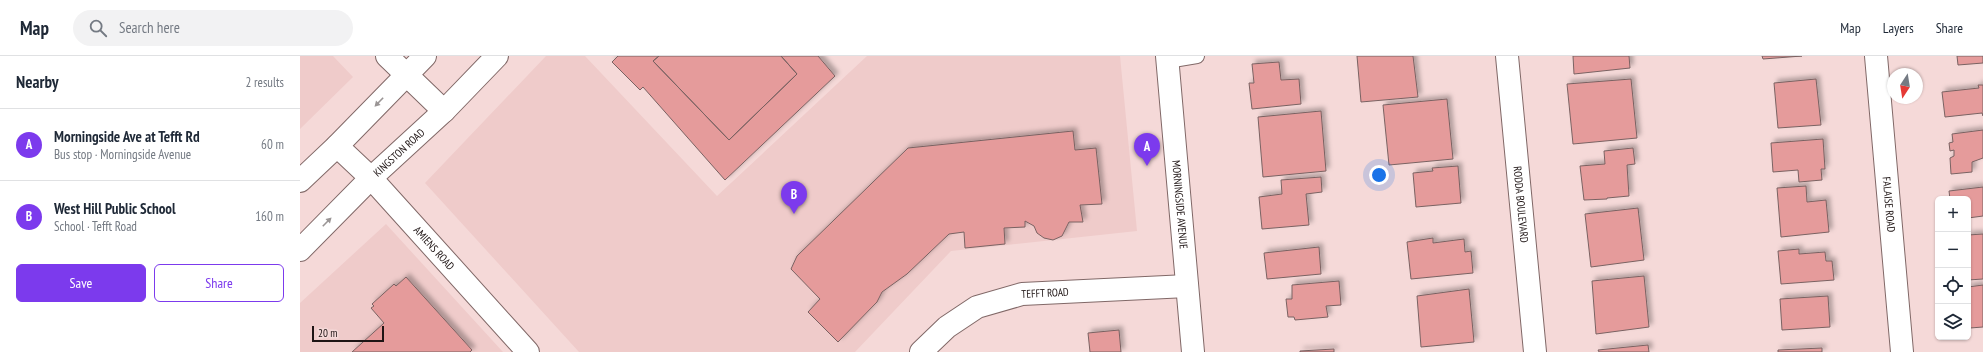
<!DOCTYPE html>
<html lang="en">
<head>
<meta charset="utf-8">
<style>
  body { margin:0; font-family:"PT Sans Narrow",sans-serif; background:#f2f2f3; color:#1f2937 }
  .controls { position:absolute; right:12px; bottom:12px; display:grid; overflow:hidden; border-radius:6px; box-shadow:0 1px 3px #0004 }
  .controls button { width:36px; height:36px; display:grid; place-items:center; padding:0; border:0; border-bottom:1px solid #e0e1e3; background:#fff; color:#1f2937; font:20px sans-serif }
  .compass { position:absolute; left:1587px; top:12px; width:36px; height:36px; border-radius:50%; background:#fff; box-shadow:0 1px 3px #0004; rotate:192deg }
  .scale { position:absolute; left:12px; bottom:10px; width:72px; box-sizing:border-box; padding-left:4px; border:2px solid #1e1414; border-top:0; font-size:11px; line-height:14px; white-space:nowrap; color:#1e1414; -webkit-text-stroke:3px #f5d9d8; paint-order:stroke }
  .you { position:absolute; left:1079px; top:119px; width:14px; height:14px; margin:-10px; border:3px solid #fff; border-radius:50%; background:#1a73e8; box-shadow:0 0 0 6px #1a73e833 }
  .badge { display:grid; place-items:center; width:26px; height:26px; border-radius:50%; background:#7c3aed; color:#fff; font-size:13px; font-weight:700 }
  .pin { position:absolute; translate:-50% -33px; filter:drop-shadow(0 1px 2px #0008) }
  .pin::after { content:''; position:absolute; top:21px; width:14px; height:12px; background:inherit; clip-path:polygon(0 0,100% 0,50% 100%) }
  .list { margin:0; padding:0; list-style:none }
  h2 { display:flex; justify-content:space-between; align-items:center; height:52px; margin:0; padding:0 16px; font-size:17px }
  h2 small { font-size:13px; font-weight:400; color:#747a83 }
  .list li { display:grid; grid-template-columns:26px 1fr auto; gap:12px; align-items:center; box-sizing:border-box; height:72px; padding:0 16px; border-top:1px solid #e0e1e3 }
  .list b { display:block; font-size:15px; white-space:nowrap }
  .list p { margin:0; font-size:13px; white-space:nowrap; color:#747a83 }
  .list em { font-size:13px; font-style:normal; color:#747a83 }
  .actions { display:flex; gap:8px; padding:12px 16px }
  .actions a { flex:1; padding:9px 0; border:1px solid #7c3aed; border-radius:6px; text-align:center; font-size:14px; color:#7c3aed }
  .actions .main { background:#7c3aed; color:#fff }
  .icon { flex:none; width:22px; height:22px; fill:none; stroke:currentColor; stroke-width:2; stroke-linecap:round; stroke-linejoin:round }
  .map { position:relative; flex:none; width:1683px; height:296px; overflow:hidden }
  header { display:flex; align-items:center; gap:24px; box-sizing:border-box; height:56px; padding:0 20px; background:#fff; border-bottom:1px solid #e0e1e3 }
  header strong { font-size:19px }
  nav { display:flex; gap:22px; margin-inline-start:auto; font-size:14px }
  .search { width:280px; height:36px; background:#f2f2f3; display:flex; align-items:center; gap:10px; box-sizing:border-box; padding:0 14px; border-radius:22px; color:#747a83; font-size:15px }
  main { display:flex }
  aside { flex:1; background:#fff }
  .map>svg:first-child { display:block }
  .built { fill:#efcbca }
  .building { fill:#e59b9b; stroke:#7a6262; filter:url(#shadow) }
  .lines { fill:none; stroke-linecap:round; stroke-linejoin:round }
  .lane-casing { stroke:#806867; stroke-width:16 }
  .street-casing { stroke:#806867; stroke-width:24 }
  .secondary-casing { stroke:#806867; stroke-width:24 }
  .primary-casing { stroke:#806867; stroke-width:24 }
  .lane { stroke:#fff; stroke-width:14 }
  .street { stroke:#fff; stroke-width:22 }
  .secondary { stroke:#fff; stroke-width:22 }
  .primary { stroke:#fff; stroke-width:22 }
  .oneway { fill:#9a9595 }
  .labels { text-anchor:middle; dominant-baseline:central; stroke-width:3.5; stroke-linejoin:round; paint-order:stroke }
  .street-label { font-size:11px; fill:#1e1414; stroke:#f5d9d8 }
</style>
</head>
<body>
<header>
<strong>Map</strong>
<div class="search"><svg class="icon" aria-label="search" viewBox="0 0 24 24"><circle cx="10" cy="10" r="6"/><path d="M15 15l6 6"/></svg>Search here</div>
<nav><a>Map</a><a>Layers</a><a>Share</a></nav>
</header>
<main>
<aside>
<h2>Nearby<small>2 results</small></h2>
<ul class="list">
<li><span class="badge">A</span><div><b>Morningside Ave at Tefft Rd</b><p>Bus stop · Morningside Avenue</p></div><em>60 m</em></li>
<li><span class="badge">B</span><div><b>West Hill Public School</b><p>School · Tefft Road</p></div><em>160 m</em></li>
</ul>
<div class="actions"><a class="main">Save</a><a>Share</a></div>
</aside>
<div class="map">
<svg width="1683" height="296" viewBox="0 0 1683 296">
  <defs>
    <filter id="shadow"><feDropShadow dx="3.5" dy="-3.5" stdDeviation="2" flood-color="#0004"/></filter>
  </defs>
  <rect width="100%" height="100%" fill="#f5d9d8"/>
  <!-- built -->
  <path class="built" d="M 0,0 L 33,0 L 53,21 L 0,73 Z
    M 246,0 L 285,0 L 417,140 L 567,0 L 820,0 L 837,175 L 651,195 L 555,296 L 279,296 L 125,127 Z
    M 86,168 L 203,296 L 0,296 L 0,247 Z"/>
  <!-- building -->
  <path class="building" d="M 318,0 L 359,0 L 353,5 L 429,84 L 497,18 L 481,0 L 518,0 L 535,20 L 425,124 L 343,31 L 340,34 L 312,6 Z
    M 359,0 L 481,0 L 497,18 L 429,84 L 353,5 Z
    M 1057,0 L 1113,0 L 1118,41 L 1061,46 Z
    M 1273,0 L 1329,0 L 1330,12 L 1274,18 Z
    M 1462,0 L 1502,0 L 1463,3 Z
    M 1657,0 L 1683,0 L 1683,7 L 1658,9 Z
    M 979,6 L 981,24 L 999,23 L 1001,48 L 952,53 L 949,27 L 954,27 L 952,8 Z
    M 1331,23 L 1337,82 L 1273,88 L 1267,28 Z
    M 1516,23 L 1521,69 L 1478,72 L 1474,27 Z
    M 1678,29 L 1683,29 L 1683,60 L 1682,57 L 1645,61 L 1642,36 L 1679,32 Z
    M 1147,43 L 1153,103 L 1089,109 L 1083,49 Z
    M 1021,55 L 1026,115 L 963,121 L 958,61 Z
    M 1683,74 L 1683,102 L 1672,106 L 1672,116 L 1651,118 L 1650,102 L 1654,100 L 1654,94 L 1650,95 L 1649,87 L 1653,86 L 1652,78 Z
    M 773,75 L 775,94 L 796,92 L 802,148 L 780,149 L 783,166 L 769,166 L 762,180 L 753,184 L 744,182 L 737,177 L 734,170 L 725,165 L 725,171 L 704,172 L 705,188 L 665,192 L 664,176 L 649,178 L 607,218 L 582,236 L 577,246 L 538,286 L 508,256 L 520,243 L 491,213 L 497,200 L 608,92 Z
    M 1523,83 L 1525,113 L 1521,113 L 1522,124 L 1499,126 L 1498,114 L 1473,116 L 1471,87 Z
    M 1333,92 L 1335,108 L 1327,109 L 1329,140 L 1307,142 L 1307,143 L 1284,144 L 1280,110 L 1305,108 L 1304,95 Z
    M 1158,110 L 1161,147 L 1116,151 L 1113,117 L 1133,115 L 1132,112 Z
    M 1021,121 L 1022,136 L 1006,138 L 1009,169 L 962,173 L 959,141 L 982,138 L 981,124 Z
    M 1506,130 L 1507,146 L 1526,144 L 1529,176 L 1481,181 L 1477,132 Z
    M 1683,131 L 1683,160 L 1668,162 L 1668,143 L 1650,143 L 1649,135 Z
    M 1338,152 L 1344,204 L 1291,211 L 1285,158 Z
    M 1683,178 L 1683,223 L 1668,224 L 1668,179 Z
    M 1133,182 L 1133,187 L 1164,183 L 1165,196 L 1171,195 L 1173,217 L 1111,223 L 1107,186 Z
    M 1019,191 L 1021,218 L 967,223 L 964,197 Z
    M 1499,193 L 1499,198 L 1525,196 L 1526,205 L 1532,205 L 1534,224 L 1481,228 L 1478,195 Z
    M 1344,220 L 1349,271 L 1296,278 L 1292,225 Z
    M 106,221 L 172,294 L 170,296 L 52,296 L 84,267 L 71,252 L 74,250 L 72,248 L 94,228 L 96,230 Z
    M 1039,225 L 1041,249 L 1026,250 L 1028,261 L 995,264 L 994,261 L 988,261 L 986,243 L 992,243 L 992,229 Z
    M 1683,229 L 1683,271 L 1670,272 L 1668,231 Z
    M 1169,233 L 1174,286 L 1121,291 L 1117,240 Z
    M 1528,240 L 1530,271 L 1482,274 L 1480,243 Z
    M 819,274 L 821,296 L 790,296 L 788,277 Z
    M 1348,289 L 1349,296 L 1299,296 L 1298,294 Z
    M 1522,292 L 1522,296 L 1478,296 L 1478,294 Z
    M 1034,293 L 1034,296 L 1000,296 L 1000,295 Z"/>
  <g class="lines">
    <!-- lane casing -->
    <g class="lane-casing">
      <path id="lane" d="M 867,5 L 897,0"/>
    </g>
    <!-- street casing -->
    <g class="street-casing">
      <g id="street">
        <path d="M 87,0 L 144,55"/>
        <path id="s1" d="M 1207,0 L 1235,296"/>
        <path id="s2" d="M 1576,0 L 1602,296"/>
        <path id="s3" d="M 37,90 L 71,122 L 228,296"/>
        <path id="s4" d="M 621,296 L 647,271 L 677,251 L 722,238 L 887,230"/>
      </g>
    </g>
    <!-- secondary casing -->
    <g class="secondary-casing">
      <g id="secondary">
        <path id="s5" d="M 867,0 L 893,296"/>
      </g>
    </g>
    <!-- primary casing -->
    <g class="primary-casing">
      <g id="primary">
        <path d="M 0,125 L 37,90 L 125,0"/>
        <path id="s6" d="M 0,194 L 71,122 L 144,55 L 197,0"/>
      </g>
    </g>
    <!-- lane -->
    <use href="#lane" class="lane"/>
    <!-- street -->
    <use href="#street" class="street"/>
    <!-- secondary -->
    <use href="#secondary" class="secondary"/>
    <!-- primary -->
    <use href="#primary" class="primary"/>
  </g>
  <!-- one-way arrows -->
  <defs><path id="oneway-solid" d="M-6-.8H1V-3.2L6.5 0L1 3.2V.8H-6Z"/></defs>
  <g class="oneway">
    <use href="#oneway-solid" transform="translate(79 46) rotate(134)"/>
    <use href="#oneway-solid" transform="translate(27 166) rotate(-45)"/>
  </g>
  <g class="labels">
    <!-- street labels -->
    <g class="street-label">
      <text stroke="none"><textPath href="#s6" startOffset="139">KINGSTON ROAD</textPath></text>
      <text stroke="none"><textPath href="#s5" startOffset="149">MORNINGSIDE AVENUE</textPath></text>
      <text stroke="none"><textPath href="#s1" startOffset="149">RODDA BOULEVARD</textPath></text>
      <text stroke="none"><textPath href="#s2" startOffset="149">FALAISE ROAD</textPath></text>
      <text stroke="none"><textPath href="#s3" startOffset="141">AMIENS ROAD</textPath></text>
      <text stroke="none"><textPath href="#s4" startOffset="142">TEFFT ROAD</textPath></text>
    </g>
  </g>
</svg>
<div class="controls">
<button>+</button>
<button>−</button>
<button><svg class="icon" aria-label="locate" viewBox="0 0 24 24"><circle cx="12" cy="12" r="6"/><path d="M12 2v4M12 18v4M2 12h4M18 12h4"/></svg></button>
<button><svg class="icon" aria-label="layers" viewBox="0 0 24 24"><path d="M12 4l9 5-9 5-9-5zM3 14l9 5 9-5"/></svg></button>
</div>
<svg class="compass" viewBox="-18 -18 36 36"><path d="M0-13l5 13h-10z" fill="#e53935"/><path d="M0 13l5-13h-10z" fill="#747a83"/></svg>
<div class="scale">20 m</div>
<div class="you"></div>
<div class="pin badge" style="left:847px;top:110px">A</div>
<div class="pin badge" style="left:494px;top:158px">B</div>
</div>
</main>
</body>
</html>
